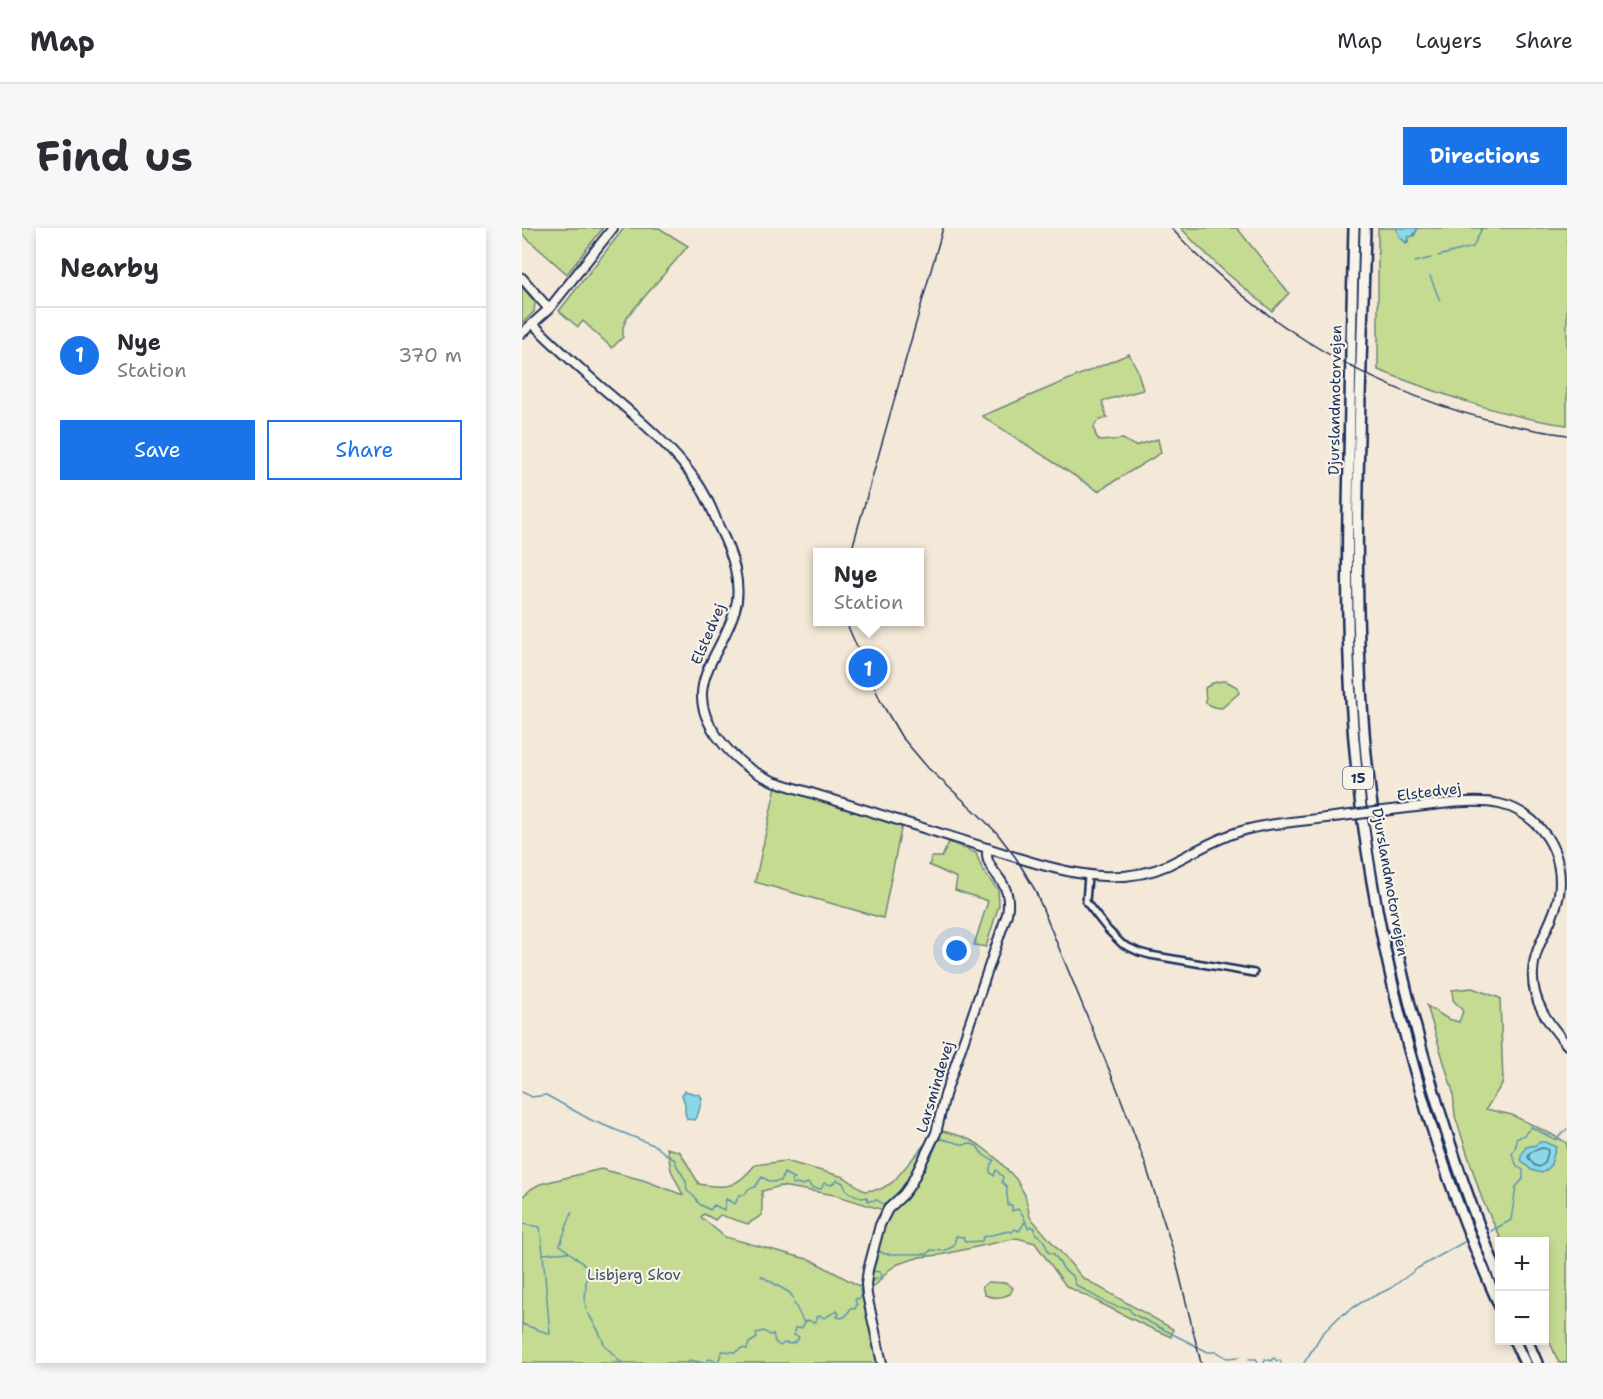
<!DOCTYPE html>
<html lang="en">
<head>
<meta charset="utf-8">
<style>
  body { margin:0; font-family:"Shantell Sans",sans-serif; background:#f7f7f7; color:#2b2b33 }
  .controls { position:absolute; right:18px; bottom:18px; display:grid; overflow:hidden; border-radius:0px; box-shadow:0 3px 9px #0003 }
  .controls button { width:54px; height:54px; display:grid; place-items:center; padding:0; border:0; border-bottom:2px solid #e1e1e2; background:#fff; color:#2b2b33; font:30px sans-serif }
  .you { position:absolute; left:435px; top:723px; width:21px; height:21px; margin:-15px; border:4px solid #fff; border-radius:50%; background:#1a73e8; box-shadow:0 0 0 9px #1a73e833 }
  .badge { display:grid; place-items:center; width:39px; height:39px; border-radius:50%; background:#1a73e8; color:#fff; font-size:20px; font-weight:700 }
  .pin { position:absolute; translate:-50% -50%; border:3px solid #fff; box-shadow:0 2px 6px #0006 }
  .popup { position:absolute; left:291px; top:320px; width:111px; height:78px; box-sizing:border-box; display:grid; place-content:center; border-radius:0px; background:#fff; filter:drop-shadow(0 2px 4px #0005); font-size:20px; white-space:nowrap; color:#7c7c81 }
  .popup b { font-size:22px; color:#2b2b33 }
  .popup::after { content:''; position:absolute; left:50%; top:100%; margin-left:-12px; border:12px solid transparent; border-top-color:#fff }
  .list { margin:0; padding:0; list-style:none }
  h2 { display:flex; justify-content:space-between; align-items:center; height:78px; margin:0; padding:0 24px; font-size:26px }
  h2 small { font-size:20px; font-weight:400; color:#7c7c81 }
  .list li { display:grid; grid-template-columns:39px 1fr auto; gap:18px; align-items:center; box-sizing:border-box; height:96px; padding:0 24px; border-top:2px solid #e1e1e2 }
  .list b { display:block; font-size:22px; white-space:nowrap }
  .list p { margin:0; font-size:20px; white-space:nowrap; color:#7c7c81 }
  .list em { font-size:20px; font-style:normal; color:#7c7c81 }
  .actions { display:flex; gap:12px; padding:18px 24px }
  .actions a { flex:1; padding:14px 0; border:2px solid #1a73e8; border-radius:0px; text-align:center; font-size:21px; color:#1a73e8 }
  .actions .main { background:#1a73e8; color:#fff }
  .map { position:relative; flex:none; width:1045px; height:1135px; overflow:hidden; border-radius:0px }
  header { display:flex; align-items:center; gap:36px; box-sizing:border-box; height:84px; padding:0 30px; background:#fff; border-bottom:2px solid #e1e1e2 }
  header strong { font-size:28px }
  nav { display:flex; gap:33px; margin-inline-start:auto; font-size:21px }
  .intro { display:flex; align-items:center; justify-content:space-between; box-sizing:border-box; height:144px; padding:0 36px }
  h1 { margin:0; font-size:42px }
  .button { padding:15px 27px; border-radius:0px; background:#1a73e8; color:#fff; font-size:21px; font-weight:700 }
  main { display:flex; gap:36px; padding:0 36px }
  aside { flex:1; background:#fff; border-radius:0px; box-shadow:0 3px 9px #0003 }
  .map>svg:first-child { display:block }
  .green { fill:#c5db91; stroke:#708578; stroke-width:1.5 }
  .water { fill:#89d8e7; stroke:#5d94b0; stroke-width:1.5 }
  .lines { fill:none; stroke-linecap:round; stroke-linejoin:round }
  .shore { stroke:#477395; stroke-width:1.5 }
  .stream { stroke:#5d94b0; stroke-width:1.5 }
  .street-casing { stroke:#1b2f5e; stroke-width:10 }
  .secondary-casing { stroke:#1b2f5e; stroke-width:12 }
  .highway-casing { stroke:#1b2f5e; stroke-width:14 }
  .street { stroke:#f7f3e8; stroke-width:5 }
  .secondary { stroke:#f7f3e8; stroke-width:8 }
  .highway { stroke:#f7f3e8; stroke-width:9 }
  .tram { stroke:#1b2f5e; stroke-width:1.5 }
  .secondary-bridge-casing { stroke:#1b2f5e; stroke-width:12; stroke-linecap:butt }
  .secondary-bridge { stroke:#f7f3e8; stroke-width:8 }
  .labels { text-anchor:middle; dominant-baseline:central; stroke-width:4.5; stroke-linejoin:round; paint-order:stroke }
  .shield { fill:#f7f3e8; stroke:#5d6a87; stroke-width:1.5 }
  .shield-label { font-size:14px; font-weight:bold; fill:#1b2f5e }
  .street-label { font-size:15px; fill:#1b2f5e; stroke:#f7f3e8 }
  .park-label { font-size:15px; fill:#3d5168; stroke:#f7f3e8 }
</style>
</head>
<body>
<header>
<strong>Map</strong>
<nav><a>Map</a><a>Layers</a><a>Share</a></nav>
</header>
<div class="intro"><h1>Find us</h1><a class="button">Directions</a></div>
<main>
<aside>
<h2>Nearby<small></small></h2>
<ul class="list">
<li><span class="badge">1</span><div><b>Nye</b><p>Station</p></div><em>370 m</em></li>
</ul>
<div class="actions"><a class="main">Save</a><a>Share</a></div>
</aside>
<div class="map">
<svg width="1045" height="1135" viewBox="0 0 1045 1135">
  <rect width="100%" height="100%" fill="#f4e9d8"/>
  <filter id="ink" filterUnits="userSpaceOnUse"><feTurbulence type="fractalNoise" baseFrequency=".0167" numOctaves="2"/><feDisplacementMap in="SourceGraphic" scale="12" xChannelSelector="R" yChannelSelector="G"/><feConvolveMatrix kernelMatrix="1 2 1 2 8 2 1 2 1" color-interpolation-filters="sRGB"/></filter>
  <g filter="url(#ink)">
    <!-- green -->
    <path class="green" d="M 0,0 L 81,0 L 45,46 L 0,6 Z
      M 102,0 L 137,0 L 166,18 L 106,88 L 101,99 L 101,109 L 90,120 L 61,93 L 56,99 L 37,83 Z
      M 659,0 L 715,0 L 767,65 L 750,83 L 702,43 L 673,15 Z
      M 856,0 L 875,0 L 875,1 L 886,14 L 886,9 L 892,8 L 896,0 L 1045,0 L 1045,197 C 982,189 916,165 856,142 Z
      M 0,59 L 13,74 L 12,84 L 0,95 Z
      M 607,126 L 615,141 L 621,162 L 580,173 L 585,190 C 582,191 579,191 576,193 C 569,198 573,208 578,213 L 601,211 L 613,218 L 636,211 L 639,225 L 576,263 L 460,188 Z
      M 700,453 L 704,453 L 715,459 L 717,465 L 700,480 L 692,479 L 684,475 L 683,460 L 691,455 Z
      M 254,558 L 380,596 L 361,690 L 233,654 Z
      M 427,614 L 454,625 L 461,643 L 476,662 L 477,677 L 464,719 L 452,717 L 466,673 L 433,662 L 435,650 L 407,637 L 410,629 L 420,629 Z
      M 950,760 L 978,770 L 981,854 L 964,881 L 990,887 L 1027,905 L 1045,915 L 1045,1135 L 1037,1135 L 1023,1103 L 1023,1014 L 980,1013 L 960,971 L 933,888 L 931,864 L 905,778 L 926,791 L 937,794 L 941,783 L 931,772 L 930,762 Z
      M 417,902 L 442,909 L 456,916 L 474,930 L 494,951 L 503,967 L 508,989 L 561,1050 L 651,1101 L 649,1109 L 624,1098 L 544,1058 L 513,1015 L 495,1010 L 418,1027 L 398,1029 L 376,1036 L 367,1042 L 352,1059 L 346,1058 L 346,1052 L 363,989 L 369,981 L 387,965 Z
      M 402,917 L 406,919 L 379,965 L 361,982 L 313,967 L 259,958 L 240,963 L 240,987 L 226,996 L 198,987 L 193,992 L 182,986 L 179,989 L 203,1009 L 289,1032 L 341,1060 L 357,1135 L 0,1135 L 0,969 L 9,961 L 18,956 L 79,941 L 121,952 L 161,967 L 149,942 L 145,920 L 158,924 L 177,956 C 205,961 214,960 233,937 L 263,933 L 322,949 L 343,963 L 359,961 L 371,954 Z
      M 466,1054 L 485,1055 L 491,1060 L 488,1066 C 480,1070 472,1071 463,1067 L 460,1059 Z"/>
    <!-- water -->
    <path class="water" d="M 875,0 L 896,0 L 891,8 L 886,9 L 884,15 L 877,8 L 874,1 Z
      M 163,863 L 178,867 L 180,870 L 176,886 L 172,892 L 165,891 L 163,885 L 163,876 L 160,867 Z
      M 1018,914 L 1023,914 L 1034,919 L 1028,939 L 1020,945 L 1009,942 L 999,932 L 999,928 L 1004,919 L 1014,917 Z"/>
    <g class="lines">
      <!-- shore -->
      <path class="shore" d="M 1020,920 L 1025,921 L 1026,924 L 1023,935 L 1017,939 L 1012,937 L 1006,929 L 1009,924 Z"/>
      <!-- stream -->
      <path class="stream" d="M 916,28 L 951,19 L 960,0
        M 893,34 L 909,30
        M 908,48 L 918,73
        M 0,864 L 10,869 L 24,867 L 69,892 L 134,918 L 146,928 L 153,932 L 155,938 L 164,953 L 165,963 L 173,969 L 177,976 L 188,982 L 192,977 L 202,982 L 204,971 L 213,976 L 217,967 L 223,967 L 226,961 L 233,959 L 240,949 L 249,954 L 259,953 L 262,945 L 273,951 L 269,952 L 271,956 L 281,957 L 286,955 L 290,960 L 299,961 L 302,955 L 309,957 L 315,952 L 321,955 C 327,970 329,963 340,970 L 345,969 L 346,973 L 355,972 L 361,976 L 365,975 L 378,963
        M 416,910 L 443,917 L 446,915 L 455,918 C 460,926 463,930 472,932 L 468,939 L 468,944 L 472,948 L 474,942 L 481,949 L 480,954 L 485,959 C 484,965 486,971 486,978 L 490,977 L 490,983 L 496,981 L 501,987 L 506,1000 L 509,998 L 513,1000 L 513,1005 C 521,1010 524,1015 526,1024 L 532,1026 L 543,1043 L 551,1048 L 554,1057 C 570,1066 588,1080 606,1080 L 611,1086 L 686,1124 L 695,1124 L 705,1130 L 718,1129
        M 389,964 C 397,957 398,946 402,937 C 403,937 408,930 409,929 C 412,924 414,917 417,910
        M 0,996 L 18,999 L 21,1025
        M 969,1003 L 989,992 L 994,959 L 1001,951 L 1001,942 L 995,938 L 990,926 L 994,918 L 994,911 L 1002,907 L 1009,899 L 1034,912 L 1039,906 L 1045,901
        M 47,1024 L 38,1017 L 50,984
        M 239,1048 L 268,1065 L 271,1070
        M 348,1054 L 359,1049 L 358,1044 L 351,1043 L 357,1023 L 363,1026 L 406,1026 L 409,1022 L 422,1023 L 432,1018 L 434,1008 L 441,1009 L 443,1014 L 460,1013 L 461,1009 L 487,1003 L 490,1004 L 493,1001 L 497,1003 L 503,994
        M 272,1075 L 282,1095
        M 66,1085 L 77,1104 L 83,1118 L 100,1135
        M 345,1085 L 356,1135
        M 0,1096 L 28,1106 L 21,1026 L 47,1024 L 65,1039 L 63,1072 L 64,1081
        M 727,1131 L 734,1131 L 737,1135
        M 166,1135 L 167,1132 L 183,1135 L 187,1131 L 196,1134 L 200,1123 L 213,1124 L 220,1120 L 225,1121 L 227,1115 L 235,1110 L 234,1105 L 242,1103 L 248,1107 L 251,1106 L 253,1114 L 258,1118 L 262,1115 L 269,1116 L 275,1113 L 277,1109 L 272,1107 L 272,1104 L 273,1100 L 280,1100 L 283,1094 L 287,1092 L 291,1095 L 294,1093 L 294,1089 L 299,1088 L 302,1090 L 315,1083 L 317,1086 L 315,1089 L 319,1090 L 324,1088 L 329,1080 L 333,1081 L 335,1077 L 333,1072 L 335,1070 L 337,1071 L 339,1069 L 338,1061
        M 742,1135 L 743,1131 L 750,1133 L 750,1131 L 752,1130 L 755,1133 L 758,1132 L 759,1135
        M 782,1135 L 800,1106 L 817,1089 L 840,1074 L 869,1060 L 896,1040 L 942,1014"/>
      <!-- street casing -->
      <g class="street-casing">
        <path id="street" d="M 566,648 L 564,674 L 586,702 L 600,716 L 617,724 L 628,727 L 732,745"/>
      </g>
      <!-- secondary casing -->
      <g class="secondary-casing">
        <path id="secondary" d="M 0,50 L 27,81
          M 11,96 C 32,117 55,138 78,158 C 113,188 148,216 175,254 C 185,268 191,283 197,299 C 204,313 210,327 213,341 C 216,355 217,369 213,382 C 199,429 158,458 195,508 C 211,530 226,542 251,553 L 503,632 C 549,646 600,658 646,637 C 669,626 691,612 716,604 C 748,594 786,593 820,588
          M 0,105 L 27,81 L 91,0
          M 869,582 C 885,580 902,578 919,576 C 961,571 998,570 1025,609 C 1036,626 1040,647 1037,666 C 1033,694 1012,716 1011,744 C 1009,773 1027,796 1045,817
          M 360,1135 L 345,1067 L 344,1056 L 346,1042 L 358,997 L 366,981 L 381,967 L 389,956 L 414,905 L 423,867 L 485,686 C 487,676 487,666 481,656 C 475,645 461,635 466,620"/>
      </g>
      <!-- highway casing -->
      <g class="highway-casing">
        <path id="highway" d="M 832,0 C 830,77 828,155 827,232 C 825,312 824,391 829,470 C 841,675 894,891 978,1079
          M 843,0 C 839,172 828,345 843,516 C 860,701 909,880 978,1052
          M 992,1112 L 1003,1135
          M 1005,1112 L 1015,1135"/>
      </g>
      <!-- street -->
      <use href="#street" class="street"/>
      <!-- secondary -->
      <use href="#secondary" class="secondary"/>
      <!-- highway -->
      <use href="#highway" class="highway"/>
      <!-- tram -->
      <path class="tram" d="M 649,0 C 753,113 892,187 1045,207
        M 329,324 L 421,0
        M 324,394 L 359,474 L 379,508 L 406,540 L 454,584 L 475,605 L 494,630 L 513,662 L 596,863 L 622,932 L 652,1025 L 679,1135"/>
      <!-- secondary-bridge casing -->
      <g class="secondary-bridge-casing">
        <path id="secondary-bridge" d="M 820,588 L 869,582"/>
      </g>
      <!-- secondary-bridge -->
      <use href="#secondary-bridge" class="secondary-bridge"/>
    </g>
  </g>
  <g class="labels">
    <!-- shield labels -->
    <rect class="shield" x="821" y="539" width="30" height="22" rx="4.5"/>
    <g class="shield-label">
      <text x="836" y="550">15</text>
    </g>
    <!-- street labels -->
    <g class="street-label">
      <text transform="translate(813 172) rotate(-89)">Djurslandmotorvejen</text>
      <text transform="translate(186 406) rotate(-67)">Elstedvej</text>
      <text transform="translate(907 564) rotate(-7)">Elstedvej</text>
      <text transform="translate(868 654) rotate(80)">Djurslandmotorvejen</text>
      <text transform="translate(413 859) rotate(-73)">Larsmindevej</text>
    </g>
    <!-- park labels -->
    <g class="park-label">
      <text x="112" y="1047">Lisbjerg Skov</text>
    </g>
  </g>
</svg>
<div class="controls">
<button>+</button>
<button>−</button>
</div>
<div class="you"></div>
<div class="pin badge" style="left:346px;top:440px">1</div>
<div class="popup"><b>Nye</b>Station</div>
</div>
</main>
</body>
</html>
